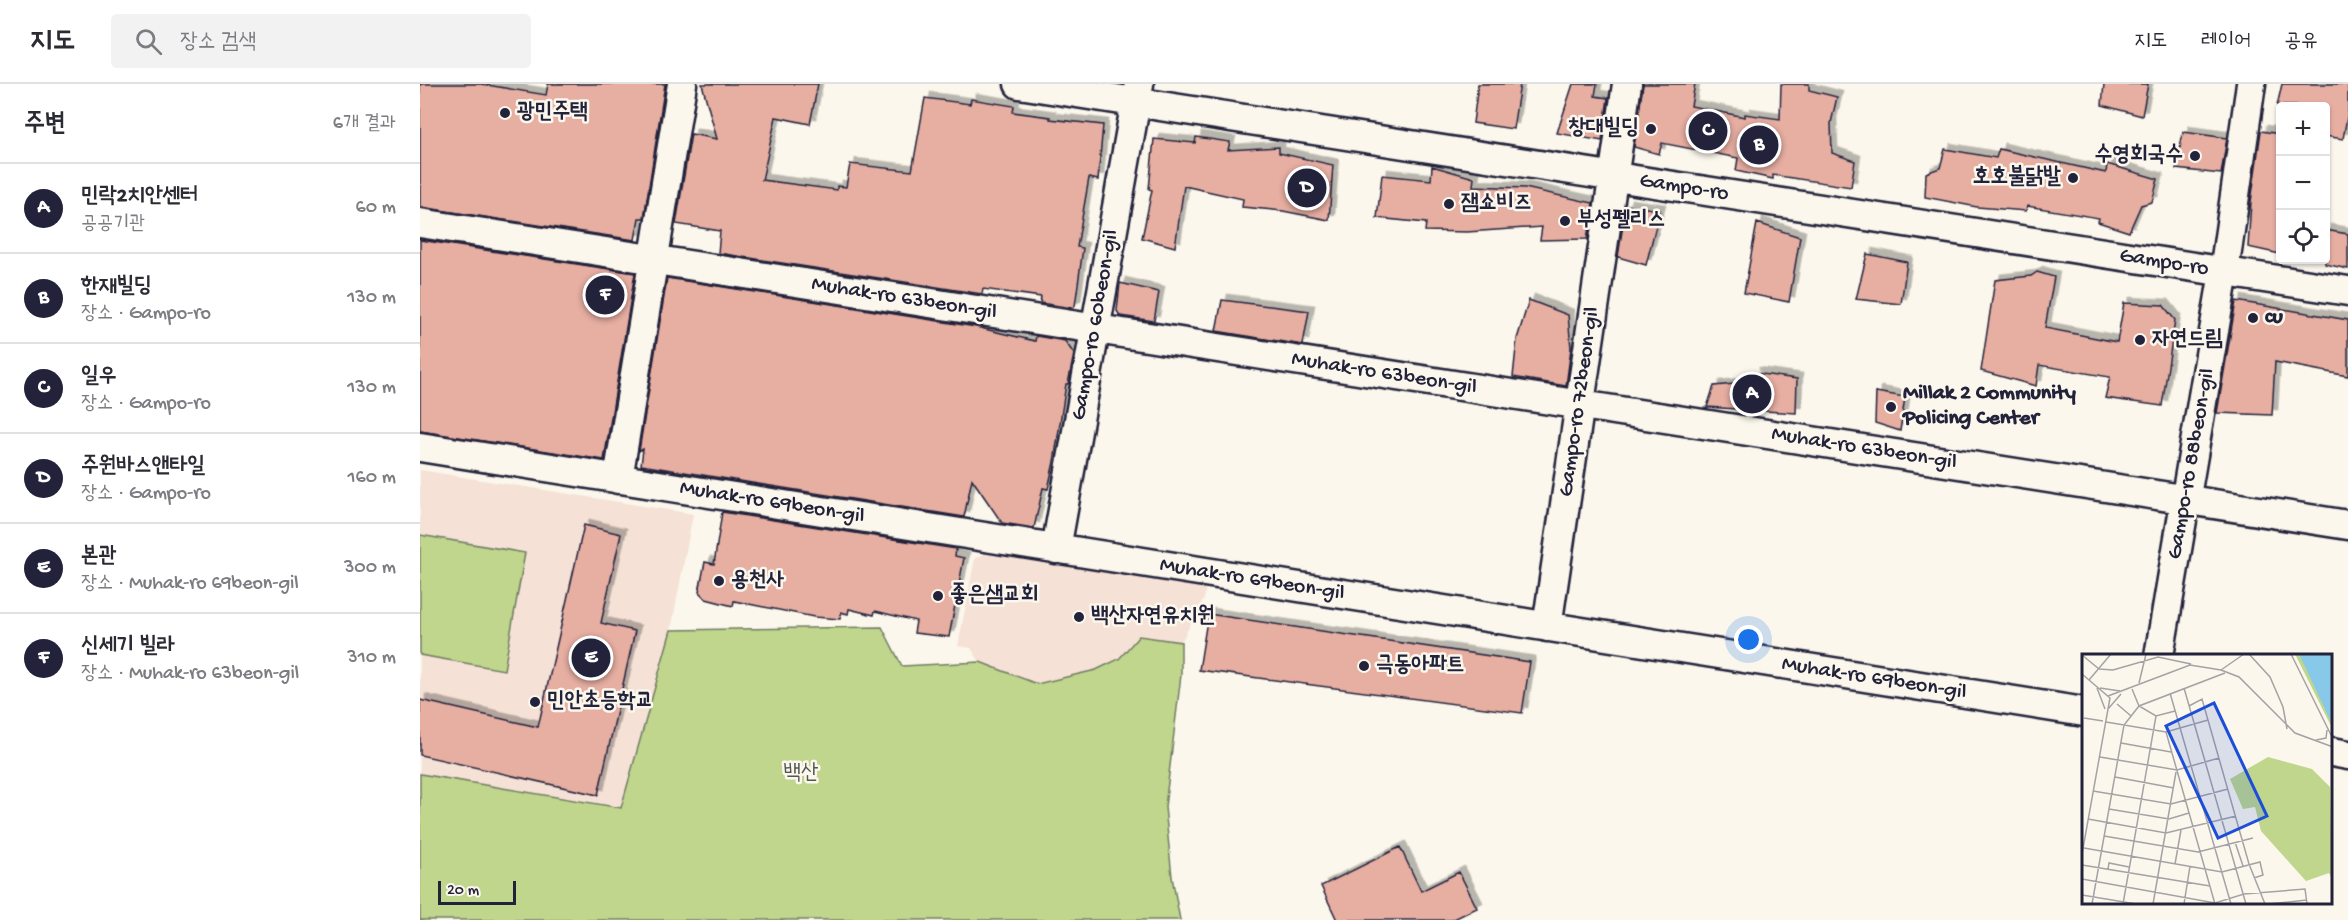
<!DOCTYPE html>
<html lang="ko">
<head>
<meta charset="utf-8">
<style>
  body { margin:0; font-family:"Gochi Hand","Poor Story",sans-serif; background:#f2f2f3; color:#2b2b33 }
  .controls { position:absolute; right:18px; top:18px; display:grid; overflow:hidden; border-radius:6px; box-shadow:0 2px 4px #0004 }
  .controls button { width:54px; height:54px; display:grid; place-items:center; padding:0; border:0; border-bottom:2px solid #e1e1e2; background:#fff; color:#2b2b33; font:30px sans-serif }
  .scale { position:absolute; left:18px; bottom:15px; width:78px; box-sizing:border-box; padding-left:6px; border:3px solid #22223b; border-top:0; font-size:16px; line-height:21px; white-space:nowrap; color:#22223b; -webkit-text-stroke:4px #fbf7ec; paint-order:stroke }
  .you { position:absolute; left:1329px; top:556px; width:21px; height:21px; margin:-15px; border:4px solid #fff; border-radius:50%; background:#1a73e8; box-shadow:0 0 0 9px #1a73e833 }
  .badge { display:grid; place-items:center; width:39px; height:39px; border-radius:50%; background:#22223b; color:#fff; font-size:20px; font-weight:700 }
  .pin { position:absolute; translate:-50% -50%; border:3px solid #fff; box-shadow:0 2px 6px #0006 }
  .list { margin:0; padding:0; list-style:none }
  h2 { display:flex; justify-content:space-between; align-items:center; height:78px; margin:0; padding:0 24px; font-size:26px }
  h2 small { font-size:20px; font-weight:400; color:#7c7c81 }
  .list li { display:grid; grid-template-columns:39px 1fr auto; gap:18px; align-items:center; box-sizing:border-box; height:90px; padding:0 24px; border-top:2px solid #e1e1e2 }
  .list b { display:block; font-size:22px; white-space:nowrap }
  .list p { margin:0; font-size:20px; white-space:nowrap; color:#7c7c81 }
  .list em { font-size:20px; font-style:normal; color:#7c7c81 }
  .icon { flex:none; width:33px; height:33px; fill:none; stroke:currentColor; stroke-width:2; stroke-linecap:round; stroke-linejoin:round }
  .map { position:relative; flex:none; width:1928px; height:836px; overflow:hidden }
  header { display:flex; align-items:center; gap:36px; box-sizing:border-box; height:84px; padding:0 30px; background:#fff; border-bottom:2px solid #e1e1e2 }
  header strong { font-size:28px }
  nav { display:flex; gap:33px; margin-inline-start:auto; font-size:21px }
  .search { width:420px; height:54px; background:#f2f2f3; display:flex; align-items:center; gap:15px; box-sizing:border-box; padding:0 21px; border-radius:6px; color:#7c7c81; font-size:22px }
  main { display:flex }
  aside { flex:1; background:#fff }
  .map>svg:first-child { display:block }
  .built { fill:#f5e1d6 }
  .green { fill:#bfd68c; stroke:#707c64; stroke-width:1.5 }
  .building { fill:#e7aea2; stroke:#22223b; stroke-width:1.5; filter:url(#shadow) }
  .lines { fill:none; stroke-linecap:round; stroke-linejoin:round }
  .minor-casing { stroke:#22223b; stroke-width:33 }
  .minor { stroke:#fbf7ec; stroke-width:28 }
  .poi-dot { fill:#22223b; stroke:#fbf7ec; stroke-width:2 }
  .labels { text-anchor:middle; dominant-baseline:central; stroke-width:5; stroke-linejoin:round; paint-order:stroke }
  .poi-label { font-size:22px; font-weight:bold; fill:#22223b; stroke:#fbf7ec; text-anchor:start }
  .street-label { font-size:22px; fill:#22223b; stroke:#fbf7ec }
  .park-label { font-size:22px; fill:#515853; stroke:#fbf7ec }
  .inset-road { fill:none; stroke:#a4a2a5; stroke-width:1.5 }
  .view { fill:#1d4ed8; fill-opacity:0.15; stroke:#1d4ed8; stroke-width:3 }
  .inset-edge { fill:none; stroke:#22223b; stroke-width:3 }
</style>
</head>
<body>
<header>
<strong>지도</strong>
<div class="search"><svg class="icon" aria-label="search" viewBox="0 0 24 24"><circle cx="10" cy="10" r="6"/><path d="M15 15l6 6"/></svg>장소 검색</div>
<nav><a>지도</a><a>레이어</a><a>공유</a></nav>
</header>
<main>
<aside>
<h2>주변<small>6개 결과</small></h2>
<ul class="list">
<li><span class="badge">A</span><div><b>민락2치안센터</b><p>공공기관</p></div><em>60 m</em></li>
<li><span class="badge">B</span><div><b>한재빌딩</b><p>장소 · Gampo-ro</p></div><em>130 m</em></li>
<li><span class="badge">C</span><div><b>일우</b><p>장소 · Gampo-ro</p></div><em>130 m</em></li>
<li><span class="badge">D</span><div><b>주원바스앤타일</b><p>장소 · Gampo-ro</p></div><em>160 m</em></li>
<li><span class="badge">E</span><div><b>본관</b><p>장소 · Muhak-ro 69beon-gil</p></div><em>300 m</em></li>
<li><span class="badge">F</span><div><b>신세기 빌라</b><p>장소 · Muhak-ro 63beon-gil</p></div><em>310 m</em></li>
</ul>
</aside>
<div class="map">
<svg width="1928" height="836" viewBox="0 0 1928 836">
  <defs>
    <filter id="shadow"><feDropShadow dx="5.5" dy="-5.5" stdDeviation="0" flood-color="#0004"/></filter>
  </defs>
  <rect width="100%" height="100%" fill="#fbf7ec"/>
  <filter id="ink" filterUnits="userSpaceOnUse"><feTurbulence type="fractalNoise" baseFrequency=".0167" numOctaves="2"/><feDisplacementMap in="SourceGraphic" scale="12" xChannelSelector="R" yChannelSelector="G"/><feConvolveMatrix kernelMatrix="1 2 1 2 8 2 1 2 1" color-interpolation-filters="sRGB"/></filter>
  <g filter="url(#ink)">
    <!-- built -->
    <path class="built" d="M 0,386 L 273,430 L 251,546 L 201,724 L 0,690 Z
      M 565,470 L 786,501 L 784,515 L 761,558 L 719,552 L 699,575 L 676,586 L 617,600 L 560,578 L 551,564 L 538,562 L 555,474 Z"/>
    <!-- green -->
    <path class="green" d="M 0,451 L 105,469 L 84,586 L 0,571 Z
      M 462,543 L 482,582 L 560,578 L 617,600 L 676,586 L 699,575 L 719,552 L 761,558 L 761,591 L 745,723 L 752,793 L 760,836 L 0,836 L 0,690 L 201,724 L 251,546 Z"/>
    <!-- building -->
    <path class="building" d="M 0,0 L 61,0 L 126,11 L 128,0 L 245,0 L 224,134 L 219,134 L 215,156 L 0,123 Z
      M 282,0 L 398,0 L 390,40 L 356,33 L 342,96 L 417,106 L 417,102 L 426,103 L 430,80 L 492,87 L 505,14 L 550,20 L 551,15 L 594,22 L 593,28 L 630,33 L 630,35 L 683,41 L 678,96 L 669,94 L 657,163 L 663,164 L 655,222 L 652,224 L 620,219 L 621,213 L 563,205 L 562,210 L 298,169 L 300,147 L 256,140 L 271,50 L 297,55 Z
      M 1058,0 L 1100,0 L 1093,45 L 1053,39 Z
      M 1153,0 L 1177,0 L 1175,12 L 1188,14 L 1182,57 L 1137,49 Z
      M 1223,0 L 1275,0 L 1271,22 L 1325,33 L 1325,30 L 1360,35 L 1361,0 L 1389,0 L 1389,6 L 1417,13 L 1411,39 L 1412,69 L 1435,77 L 1431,103 L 1353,91 L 1353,95 L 1316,87 L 1318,74 L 1242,59 L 1239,70 L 1214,63 Z
      M 1684,0 L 1728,0 L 1722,32 L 1682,21 Z
      M 1862,0 L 1928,0 L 1928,28 L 1923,55 L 1905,52 L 1905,22 L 1857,22 Z
      M 1841,47 L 1860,50 L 1860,170 L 1828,163 L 1831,118 Z
      M 1763,48 L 1807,54 L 1801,90 L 1756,85 Z
      M 776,53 L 810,58 L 808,66 L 859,63 L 859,69 L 913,81 L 909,136 L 863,127 L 822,123 L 823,115 L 764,102 L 755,163 L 722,154 L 732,106 L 729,105 L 734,55 L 775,59 Z
      M 1525,65 L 1576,74 L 1579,65 L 1686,89 L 1687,80 L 1738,95 L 1732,118 L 1721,121 L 1709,148 L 1678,138 L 1679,134 L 1607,122 L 1606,127 L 1557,123 L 1505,113 L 1506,89 L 1520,84 Z
      M 1012,82 L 1054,94 L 1053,102 L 1105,104 L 1173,119 L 1167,155 L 1120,156 L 1122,143 L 1047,148 L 1005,147 L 1006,139 L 957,134 L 962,91 L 1011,96 Z
      M 1206,121 L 1240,126 L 1226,181 L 1198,173 Z
      M 1337,139 L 1380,153 L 1369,218 L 1324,209 Z
      M 1905,146 L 1928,150 L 1928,185 L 1905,180 Z
      M 0,156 L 215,189 L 184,376 L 0,347 Z
      M 1447,170 L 1487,178 L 1481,220 L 1436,215 Z
      M 1617,188 L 1634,193 L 1625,244 L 1697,258 L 1704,219 L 1743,221 L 1755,236 L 1742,322 L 1685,314 L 1690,293 L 1619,281 L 1616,302 L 1561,287 L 1575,196 L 1611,192 Z
      M 247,194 L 556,243 L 615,257 L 616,252 L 645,257 L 654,270 L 648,300 L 646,300 L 634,378 L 628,405 L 623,404 L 614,444 L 582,439 L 552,395 L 544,433 L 221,381 L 223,365 L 219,367 Z
      M 700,199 L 739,208 L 734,237 L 700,232 L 697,227 Z
      M 802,216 L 889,227 L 883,261 L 796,247 Z
      M 1109,216 L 1148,231 L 1151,264 L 1146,302 L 1093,293 L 1097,255 Z
      M 1816,217 L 1928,236 L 1928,292 L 1855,278 L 1852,331 L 1797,329 Z
      M 1334,289 L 1377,295 L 1376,329 L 1287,323 L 1294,302 L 1335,298 Z
      M 1456,308 L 1485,313 L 1480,347 L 1455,339 Z
      M 302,428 L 536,465 L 535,472 L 544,474 L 529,553 L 494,549 L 496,537 L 455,527 L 454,531 L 429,525 L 428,530 L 421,528 L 420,535 L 394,533 L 314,517 L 313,522 L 286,515 L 279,508 L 285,478 L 294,480 Z
      M 164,441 L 201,450 L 181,539 L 215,547 L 178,711 L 0,671 L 0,616 L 118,643 Z
      M 788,530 L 1110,578 L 1102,629 L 779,586 Z
      M 980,763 L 1001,807 L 1039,788 L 1057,824 L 1032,836 L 917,836 L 901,802 Z"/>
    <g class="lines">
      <!-- minor casing -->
      <g class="minor-casing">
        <path id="minor" d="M 599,0 L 1928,207
          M 0,139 L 1928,441
          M 0,363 L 1664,628
          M 198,395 L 262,0
          M 636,465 L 719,0
          M 1127,543 L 1207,0
          M 1739,572 L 1804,188 L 1831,0
          M 1912,668 L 1928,671"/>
      </g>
      <!-- minor -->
      <use href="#minor" class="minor"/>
    </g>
  </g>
  <!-- markers -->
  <g class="poi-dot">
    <circle cx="85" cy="29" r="6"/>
    <circle cx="1231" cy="45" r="6"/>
    <circle cx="1775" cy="72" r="6"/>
    <circle cx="1653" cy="94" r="6"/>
    <circle cx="1029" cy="120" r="6"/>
    <circle cx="1145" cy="137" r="6"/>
    <circle cx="1833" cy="234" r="6"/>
    <circle cx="1720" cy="256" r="6"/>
    <circle cx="1471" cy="323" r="6"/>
    <circle cx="299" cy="497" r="6"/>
    <circle cx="518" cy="512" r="6"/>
    <circle cx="659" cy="533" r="6"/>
    <circle cx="944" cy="582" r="6"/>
    <circle cx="115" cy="618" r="6"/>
  </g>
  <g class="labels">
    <!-- poi labels -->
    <g class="poi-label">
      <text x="97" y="29">광민주택</text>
      <text x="1219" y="45" text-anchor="end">창대빌딩</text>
      <text x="1763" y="72" text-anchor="end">수영회국수</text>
      <text x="1641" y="94" text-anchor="end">호호불닭발</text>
      <text x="1041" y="120">잼쇼비즈</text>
      <text x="1157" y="137">부성펠리스</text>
      <text x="1845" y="234">cu</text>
      <text x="1732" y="256">자연드림</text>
      <text x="1483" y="310">Millak 2 Community<tspan x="1483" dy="25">Policing Center</tspan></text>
      <text x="311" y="497">용천사</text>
      <text x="530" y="512">좋은샘교회</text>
      <text x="671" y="533">백산자연유치원</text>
      <text x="956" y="582">극동아파트</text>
      <text x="127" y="618">민안초등학교</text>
    </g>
    <!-- street labels -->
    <g class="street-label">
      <text transform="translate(1264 104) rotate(9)">Gampo-ro</text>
      <text transform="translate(1744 179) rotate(9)">Gampo-ro</text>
      <text transform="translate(484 215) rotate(9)">Muhak-ro 63beon-gil</text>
      <text transform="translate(676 241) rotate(-80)">Gampo-ro 60beon-gil</text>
      <text transform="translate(964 290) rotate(9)">Muhak-ro 63beon-gil</text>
      <text transform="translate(1160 318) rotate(-82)">Gampo-ro 72beon-gil</text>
      <text transform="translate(1444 365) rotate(9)">Muhak-ro 63beon-gil</text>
      <text transform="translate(1772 380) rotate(-80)">Gampo-ro 88beon-gil</text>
      <text transform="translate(352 419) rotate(9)">Muhak-ro 69beon-gil</text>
      <text transform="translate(832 496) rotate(9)">Muhak-ro 69beon-gil</text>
      <text transform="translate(1454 595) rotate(9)">Muhak-ro 69beon-gil</text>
    </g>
    <!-- park labels -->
    <g class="park-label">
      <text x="381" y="690">백산</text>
    </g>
  </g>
  <!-- overview -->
  <g transform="translate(1662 570)">
    <rect width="250" height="250" fill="#fbf7ec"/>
    <path d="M 213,0 L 219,0 L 250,66 L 250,74 ZM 186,103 L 230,115 L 248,133 L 250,225 L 247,219 L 224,227 L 179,177 L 173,153 L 161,155 L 148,125 Z" fill="#bfd68c"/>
    <path d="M 217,0 L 250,0 L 250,70 Z" fill="#88c8e9"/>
    <path class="inset-road" d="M 167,0 L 188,23 L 201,53 L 205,75M 209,0 L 251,85M 0,1 L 17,15M 17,15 L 31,16 L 76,3 L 109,10M 139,16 L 162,0M 0,20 L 28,44 L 0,200M 7,26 L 29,0M 57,29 L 64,0M 15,34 L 23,55M 18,34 L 38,37M 102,34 L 164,250M 50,35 L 57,52 L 74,62 L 93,57M 88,39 L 149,250M 26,42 L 108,11 L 139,16 L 157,23 L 213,79 L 251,93M 35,50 L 49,62M 0,52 L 0,77M 107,52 L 120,45 L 167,210 L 183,250M 26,55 L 39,40M 2,64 L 21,67M 24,68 L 84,78 L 126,66M 84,78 L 133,250M 234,86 L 244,84 L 245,76M 39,89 L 89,98M 18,103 L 95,116 L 137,104M 33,123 L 92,134M 11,137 L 89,150 L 146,135M 27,155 L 87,165 L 107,159M 6,165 L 84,179 L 154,162M 22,182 L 116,198 L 171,184M 153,188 L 161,212M 2,194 L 140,218 L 178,208 L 181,221 L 172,224M 93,210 L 99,176M 0,211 L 128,232M 26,215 L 27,209 L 47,213M 0,225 L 133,249 L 162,240 L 223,235 L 225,250M 0,241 L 54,250M 10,250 L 42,71 L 57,52 L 143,19M 41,250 L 74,62M 71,250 L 94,118M 102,250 L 108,212M 187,250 L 225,246"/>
    <path class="view" d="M 132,49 L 185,162 L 136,184 L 84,72 Z"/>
    <rect width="250" height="250" class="inset-edge"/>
  </g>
</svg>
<div class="controls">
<button>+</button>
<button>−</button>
<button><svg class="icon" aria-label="locate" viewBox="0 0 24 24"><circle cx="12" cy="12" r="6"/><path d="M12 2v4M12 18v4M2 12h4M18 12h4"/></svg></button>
</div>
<div class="scale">20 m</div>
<div class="you"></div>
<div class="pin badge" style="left:1332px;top:310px">A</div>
<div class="pin badge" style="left:1339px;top:61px">B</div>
<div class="pin badge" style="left:1288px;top:47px">C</div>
<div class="pin badge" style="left:887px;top:104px">D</div>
<div class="pin badge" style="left:171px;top:574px">E</div>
<div class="pin badge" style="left:185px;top:211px">F</div>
</div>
</main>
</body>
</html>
